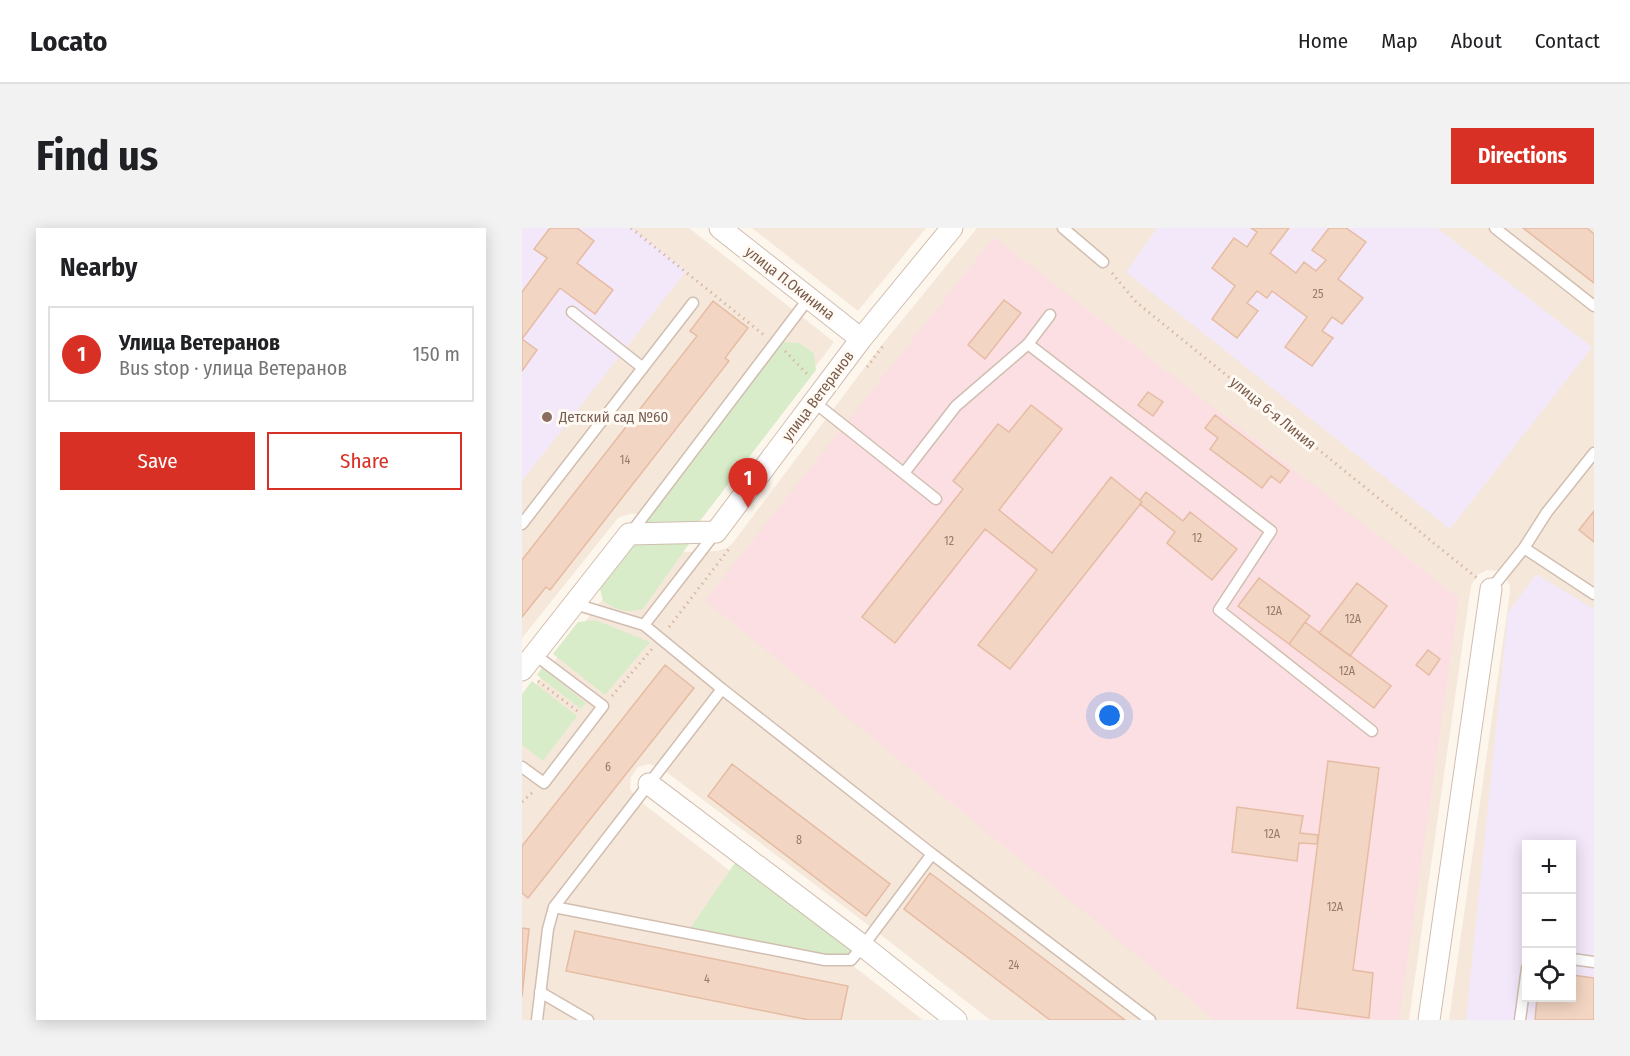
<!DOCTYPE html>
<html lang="en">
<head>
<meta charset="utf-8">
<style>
  body { margin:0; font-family:"Fira Sans Condensed",sans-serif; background:#f2f2f2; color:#202124 }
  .controls { position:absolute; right:18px; bottom:18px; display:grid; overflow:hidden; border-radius:0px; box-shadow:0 3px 15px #0003 }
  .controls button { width:54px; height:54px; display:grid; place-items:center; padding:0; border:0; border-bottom:2px solid #e0e0e0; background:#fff; color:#202124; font:30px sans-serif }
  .you { position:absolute; left:588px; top:488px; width:21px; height:21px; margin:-15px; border:4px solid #fff; border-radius:50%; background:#1a73e8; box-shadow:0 0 0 9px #1a73e833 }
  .badge { display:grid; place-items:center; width:39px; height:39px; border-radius:50%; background:#d93025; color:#fff; font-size:20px; font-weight:700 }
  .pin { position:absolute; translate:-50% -50px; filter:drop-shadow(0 2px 3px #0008) }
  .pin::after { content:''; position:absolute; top:32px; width:21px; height:18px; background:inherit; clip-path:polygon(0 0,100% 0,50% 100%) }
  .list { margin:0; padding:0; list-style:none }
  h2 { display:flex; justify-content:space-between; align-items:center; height:78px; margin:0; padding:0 24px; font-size:26px }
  h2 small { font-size:20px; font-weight:400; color:#757577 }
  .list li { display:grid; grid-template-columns:39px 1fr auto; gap:18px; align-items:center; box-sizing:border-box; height:96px; margin:0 12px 12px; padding:0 12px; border:2px solid #e0e0e0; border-radius:0px }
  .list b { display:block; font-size:22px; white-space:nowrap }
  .list p { margin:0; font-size:20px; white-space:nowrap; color:#757577 }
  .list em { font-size:20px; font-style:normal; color:#757577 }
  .actions { display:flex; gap:12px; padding:18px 24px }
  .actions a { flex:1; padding:14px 0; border:2px solid #d93025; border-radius:0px; text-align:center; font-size:21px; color:#d93025 }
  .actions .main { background:#d93025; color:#fff }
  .icon { flex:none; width:33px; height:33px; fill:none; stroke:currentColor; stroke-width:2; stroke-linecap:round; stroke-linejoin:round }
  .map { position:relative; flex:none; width:1072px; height:792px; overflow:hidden; border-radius:0px }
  header { display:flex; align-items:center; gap:36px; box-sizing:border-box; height:84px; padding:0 30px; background:#fff; border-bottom:2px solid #e0e0e0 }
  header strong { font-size:28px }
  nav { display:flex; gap:33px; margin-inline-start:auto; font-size:21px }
  .intro { display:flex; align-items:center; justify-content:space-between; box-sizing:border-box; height:144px; padding:0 36px }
  h1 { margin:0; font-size:42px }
  .button { padding:15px 27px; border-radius:0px; background:#d93025; color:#fff; font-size:21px; font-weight:700 }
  main { display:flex; gap:36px; padding:0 36px }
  aside { flex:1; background:#fff; border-radius:0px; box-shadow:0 3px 15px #0003 }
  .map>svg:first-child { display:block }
  .residential { fill:#f5e8da; fill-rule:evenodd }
  .education { fill:#f3e8fa; fill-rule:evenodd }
  .medical { fill:#fbdfe3 }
  .green { fill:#d8ecc9 }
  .building { fill:#f3d5c3; stroke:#e6bba3; stroke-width:1.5 }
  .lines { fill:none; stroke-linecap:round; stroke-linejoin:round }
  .service-casing { stroke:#d1beb0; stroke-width:13 }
  .minor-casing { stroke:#d1beb0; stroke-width:23 }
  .path { stroke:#d9b8a5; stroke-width:3; stroke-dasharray:1.5 4.5; stroke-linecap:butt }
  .service { stroke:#fff; stroke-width:10 }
  .minor { stroke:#fff; stroke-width:21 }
  .education-dot { fill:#8d6e63; stroke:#fffaf3; stroke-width:2 }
  .labels { text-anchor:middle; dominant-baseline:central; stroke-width:6; stroke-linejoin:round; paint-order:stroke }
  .number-label { font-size:12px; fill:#987a6a }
  .street-label { font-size:15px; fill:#7a5c4d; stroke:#fffaf3 }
  .education-label { font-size:15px; fill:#785e54; stroke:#fffaf3; text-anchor:start }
</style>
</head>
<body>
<header>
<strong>Locato</strong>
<nav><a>Home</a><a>Map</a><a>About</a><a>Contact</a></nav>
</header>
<div class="intro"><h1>Find us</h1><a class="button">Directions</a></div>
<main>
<aside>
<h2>Nearby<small></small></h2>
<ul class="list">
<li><span class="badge">1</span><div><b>Улица Ветеранов</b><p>Bus stop · улица Ветеранов</p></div><em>150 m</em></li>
</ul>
<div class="actions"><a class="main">Save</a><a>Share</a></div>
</aside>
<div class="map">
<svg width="1072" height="792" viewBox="0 0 1072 792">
  <rect width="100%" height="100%" fill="#fdf6ec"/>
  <!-- residential -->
  <path class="residential" d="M 0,0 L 167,0 L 312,114 L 184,284 L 107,286 L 96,290 L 0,410 Z
    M 230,0 L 404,0 L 336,83 Z
    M 455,0 L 1072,0 L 1072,792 L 927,792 L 988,364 L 988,358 L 982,347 L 977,343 L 965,342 L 955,347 L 949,358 L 887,792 L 468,792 L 354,703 L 139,540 L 127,536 L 116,539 L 109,549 L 108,561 L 115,571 L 401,792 L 0,792 L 0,474 L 117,325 L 195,323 L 205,320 L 210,316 L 355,123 ZM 1005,616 L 1050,616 L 1050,770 L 1005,770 Z"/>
  <!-- education -->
  <path class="education" d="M 0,0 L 110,0 L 164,43 L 0,253 Z
    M 635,0 L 915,0 L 1070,119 L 928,301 L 604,44 Z
    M 1014,346 L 1072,381 L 1072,792 L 944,792 L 986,385 ZM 1005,616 L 1050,616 L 1050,770 L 1005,770 Z"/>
  <!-- medical -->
  <path class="medical" d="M 472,9 L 937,370 L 877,792 L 693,792 L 183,372 Z"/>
  <!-- green -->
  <path class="green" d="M 260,114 L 277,115 L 292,125 L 294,142 L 174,298 L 120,298 Z
    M 169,313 L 121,381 C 103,385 96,383 81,373 L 78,361 L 112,314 Z
    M 73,392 L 128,414 L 83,467 L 31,426 L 56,394 Z
    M 20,440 L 64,475 L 59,481 L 15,447 Z
    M 10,453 L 55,488 L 21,533 L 0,517 L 0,466 Z
    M 219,626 L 341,718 L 329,732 L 165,705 Z"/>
  <!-- building -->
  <path class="building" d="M 28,0 L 55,0 L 72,13 L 55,35 L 91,62 L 73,86 L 38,60 L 0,111 L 15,122 L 0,143 L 0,64 L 25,30 L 12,21 Z
    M 729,0 L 767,0 L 748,25 L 774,45 L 782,34 L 794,43 L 804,32 L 790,22 L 807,0 L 824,0 L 844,14 L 816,51 L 841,70 L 820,96 L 810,89 L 800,103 L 811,110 L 790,138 L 763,119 L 785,89 L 750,63 L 745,70 L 735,63 L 725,75 L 736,83 L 715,110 L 690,91 L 713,58 L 690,40 L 712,10 L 725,19 L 735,4 Z
    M 1001,0 L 1065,0 L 1072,6 L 1072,55 Z
    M 482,72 L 499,85 L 463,131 L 446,117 Z
    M 191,73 L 226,100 L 203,130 L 207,133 L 28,362 L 24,359 L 0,389 L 0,332 L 175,108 L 168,103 Z
    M 626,164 L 641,174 L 631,188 L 616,177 Z
    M 509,177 L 540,201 L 477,282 L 530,325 L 589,249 L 620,274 L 488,441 L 456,417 L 515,342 L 463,301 L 373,415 L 340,389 L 441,261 L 431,253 L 476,196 L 487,204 Z
    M 693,187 L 767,243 L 758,255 L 749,248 L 740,260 L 688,221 L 696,210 L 683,200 Z
    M 624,264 L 661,293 L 668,284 L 715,321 L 690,352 L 645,315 L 653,304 L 618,276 L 620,274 L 618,272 Z
    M 1072,283 L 1072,314 L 1057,302 Z
    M 737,350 L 788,388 L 767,416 L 716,378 Z
    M 835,355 L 865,378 L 828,428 L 797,405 Z
    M 783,394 L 869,458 L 852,480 L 767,416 Z
    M 906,422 L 918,431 L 907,447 L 894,437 Z
    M 143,437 L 172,460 L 6,670 L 0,665 L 0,618 Z
    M 806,533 L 857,540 L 831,742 L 851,745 L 847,790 L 775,780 Z
    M 210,536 L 368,656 L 344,688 L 186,568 Z
    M 715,579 L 781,588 L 778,605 L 796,607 L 795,616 L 777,615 L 775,633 L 710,624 Z
    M 408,645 L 603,792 L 528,792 L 382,681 Z
    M 0,700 L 7,701 L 0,769 Z
    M 53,703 L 326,758 L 319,792 L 287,792 L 44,743 Z
    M 1050,747 L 1072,750 L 1072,792 L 1013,792 L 1015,770 L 1050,770 Z"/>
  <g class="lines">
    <!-- service casing -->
    <g class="service-casing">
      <path id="service" d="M 541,0 L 581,34
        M 973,0 L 1072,78
        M 50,84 L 121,140
        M 506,116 L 749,303 L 697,382 L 850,503
        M 292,174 L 414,271
        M 382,245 L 434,178 L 506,116 L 528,87
        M 0,296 L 171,75
        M 108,306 L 287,70
        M 1002,320 L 1072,366
        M 969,361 L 1002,320 L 1025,284 L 1072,225
        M 122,397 L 194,304
        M 0,539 L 22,555 L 81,478 L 12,426
        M 410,626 L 628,792
        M 32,679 L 303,732 L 329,732 L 341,718 L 410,626 L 200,461
        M 1050,731 L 1072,734
        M 18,764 L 66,792
        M 15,792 L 26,701 L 32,679 L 200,461 L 122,397 L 53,376
        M 998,792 L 1005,740"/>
    </g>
    <!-- minor casing -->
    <g class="minor-casing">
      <path id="minor" d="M 198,0 L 339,111
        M 0,442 L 107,306 L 194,304 L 339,111 L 430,0
        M 127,556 L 341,718 L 434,792
        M 907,792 L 969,361"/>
    </g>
    <!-- path -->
    <path class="path" d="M 109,0 L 242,107
      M 590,45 L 614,74 L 955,350
      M 263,123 L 286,147
      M 345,139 L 361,118
      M 147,399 L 207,321
      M 16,453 L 58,485
      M 90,468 L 130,421
      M 0,574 L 11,564"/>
    <!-- service -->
    <use href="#service" class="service"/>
    <!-- minor -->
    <use href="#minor" class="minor"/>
  </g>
  <!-- markers -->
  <circle class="education-dot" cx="25" cy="189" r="6"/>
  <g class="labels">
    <!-- number labels -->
    <g class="number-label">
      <text x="796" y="66">25</text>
      <text x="103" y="232">14</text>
      <text x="675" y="310">12</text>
      <text x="427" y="313">12</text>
      <text x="752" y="383">12А</text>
      <text x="831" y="391">12А</text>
      <text x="825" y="443">12А</text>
      <text x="86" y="539">6</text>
      <text x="750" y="606">12А</text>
      <text x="277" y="612">8</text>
      <text x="813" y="679">12А</text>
      <text x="492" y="737">24</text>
      <text x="185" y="751">4</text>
    </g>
    <!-- street labels -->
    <g class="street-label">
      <text transform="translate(268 55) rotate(38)">улица П.Окинина</text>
      <text transform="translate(296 168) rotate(-53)">улица Ветеранов</text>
      <text transform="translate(751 185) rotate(39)">улица 6-я Линия</text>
    </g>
    <!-- education labels -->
    <g class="education-label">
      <text x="37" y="189">Детский сад №60</text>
    </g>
  </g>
</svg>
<div class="controls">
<button>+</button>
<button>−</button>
<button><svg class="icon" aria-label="locate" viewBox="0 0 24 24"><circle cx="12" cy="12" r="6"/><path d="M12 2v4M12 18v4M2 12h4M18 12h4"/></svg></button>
</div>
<div class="you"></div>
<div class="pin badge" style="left:226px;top:280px">1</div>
</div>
</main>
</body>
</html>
